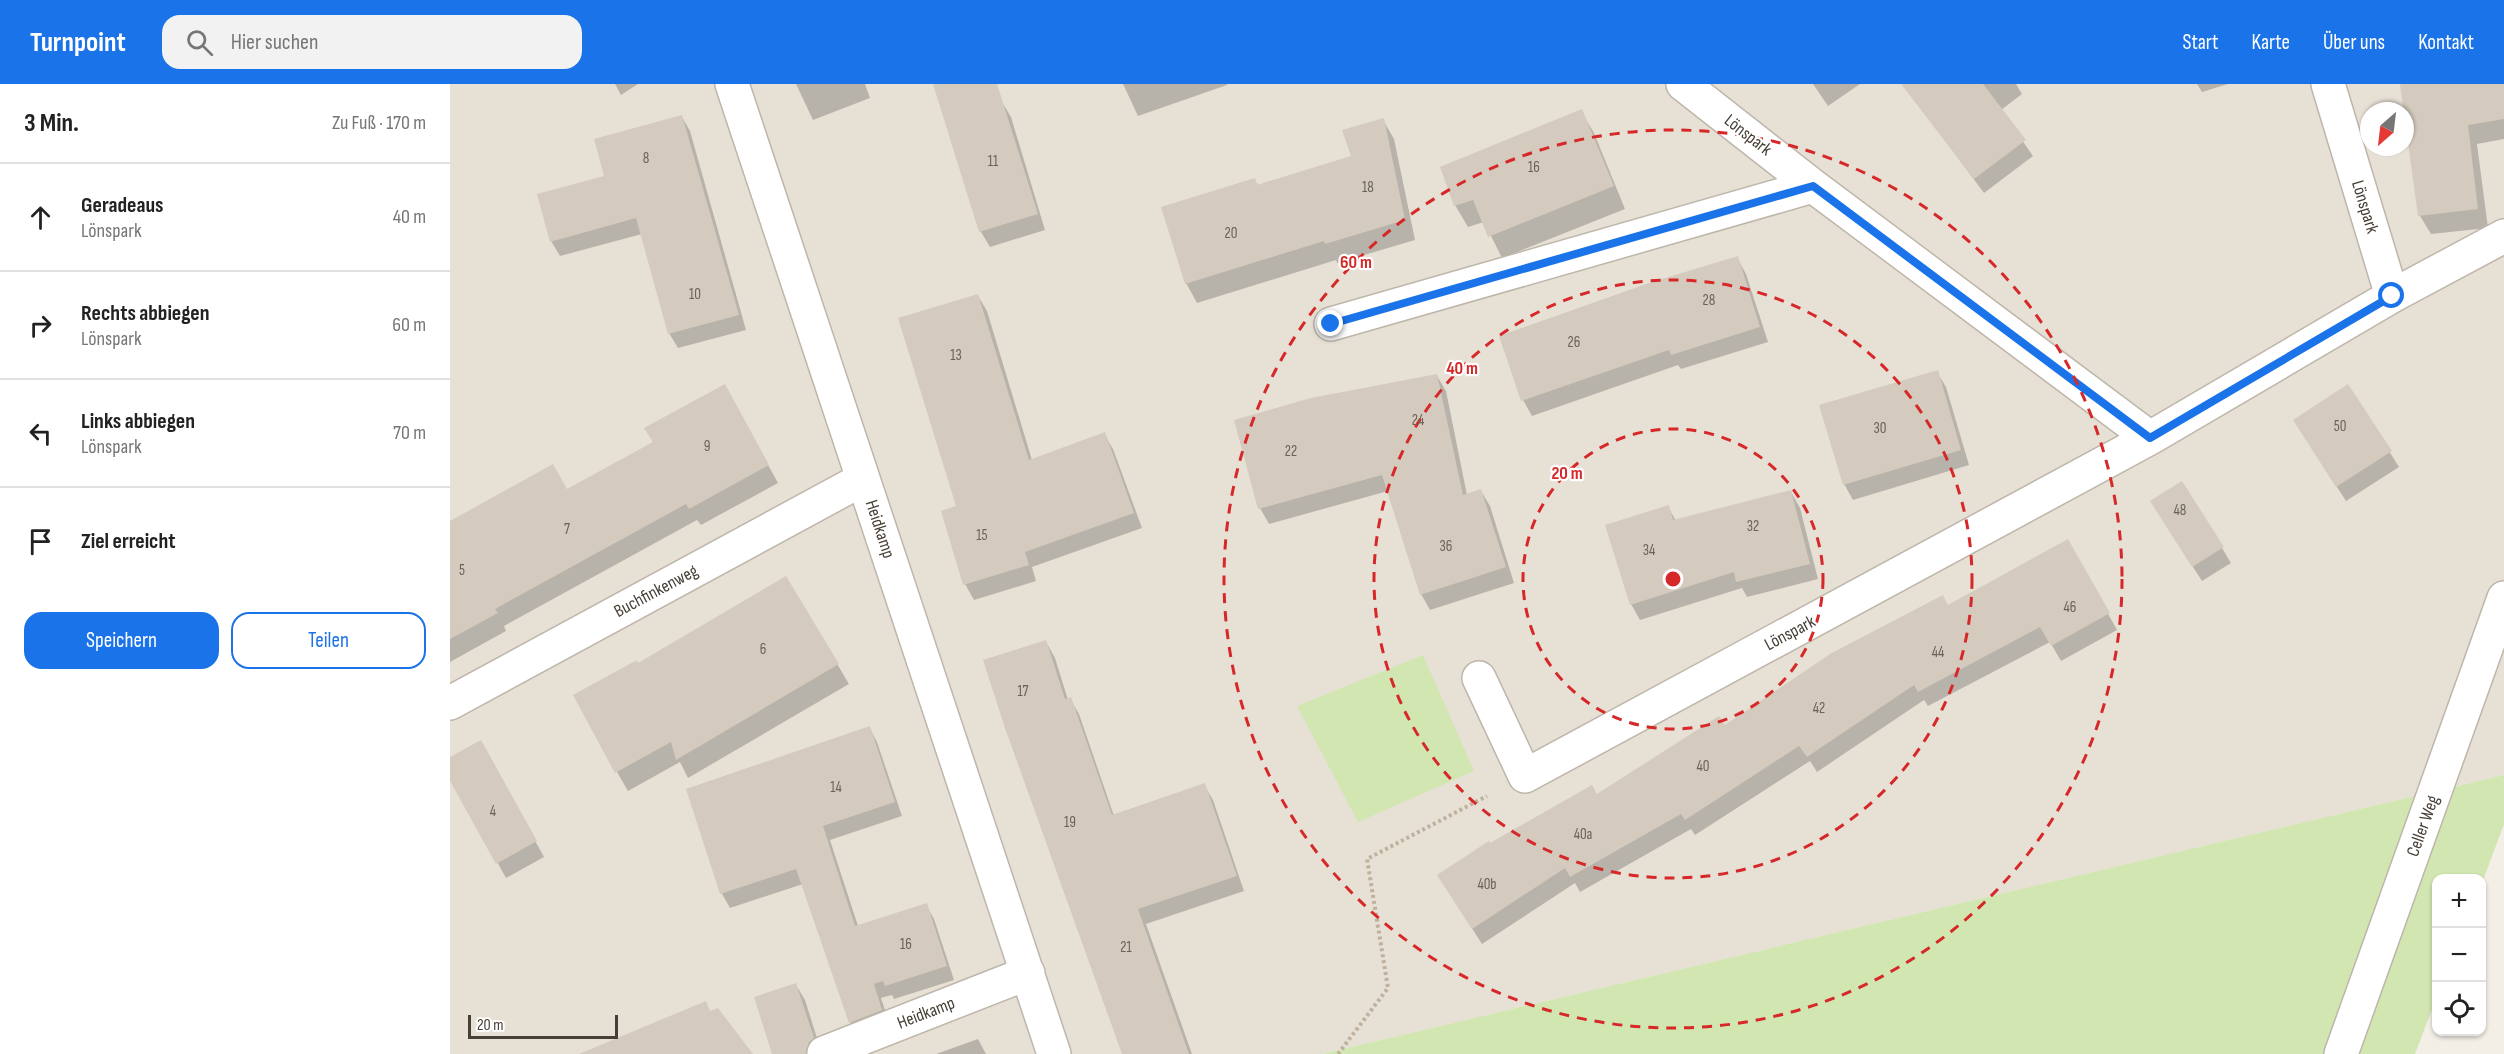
<!DOCTYPE html>
<html lang="de">
<head>
<meta charset="utf-8">
<style>
  body { margin:0; font-family:"Sofia Sans Condensed",sans-serif; background:#f2f2f2; color:#222 }
  .controls { position:absolute; right:18px; bottom:18px; display:grid; overflow:hidden; border-radius:12px; box-shadow:0 2px 4px #0004 }
  .controls button { width:54px; height:54px; display:grid; place-items:center; padding:0; border:0; border-bottom:2px solid #e0e0e0; background:#fff; color:#222; font:30px sans-serif }
  .compass { position:absolute; left:1910px; top:18px; width:54px; height:54px; border-radius:50%; background:#fff; box-shadow:0 2px 4px #0004; rotate:208deg }
  .scale { position:absolute; left:18px; bottom:15px; width:150px; box-sizing:border-box; padding-left:6px; border:3px solid #463f36; border-top:0; font-size:16px; line-height:21px; white-space:nowrap; color:#463f36; -webkit-text-stroke:4px #fff; paint-order:stroke }
  .stop { position:absolute; width:18px; height:18px; margin:-14px; border:4px solid #1a73e8; border-radius:50%; background:#fff }
  .stop.end { background:#1a73e8; border-color:#fff; box-shadow:0 2px 6px #0008 }
  .list { margin:0; padding:0; list-style:none }
  h2 { display:flex; justify-content:space-between; align-items:center; height:78px; margin:0; padding:0 24px; font-size:26px }
  h2 small { font-size:20px; font-weight:400; color:#767676 }
  .list li { display:grid; grid-template-columns:39px 1fr auto; gap:18px; align-items:center; box-sizing:border-box; height:108px; padding:0 24px; border-top:2px solid #e0e0e0 }
  .list b { display:block; font-size:22px; white-space:nowrap }
  .list p { margin:0; font-size:20px; white-space:nowrap; color:#767676 }
  .list em { font-size:20px; font-style:normal; color:#767676 }
  .actions { display:flex; gap:12px; padding:18px 24px }
  .actions a { flex:1; padding:14px 0; border:2px solid #1a73e8; border-radius:18px; text-align:center; font-size:21px; color:#1a73e8 }
  .actions .main { background:#1a73e8; color:#fff }
  .icon { flex:none; width:33px; height:33px; fill:none; stroke:currentColor; stroke-width:2; stroke-linecap:round; stroke-linejoin:round }
  .map { position:relative; flex:none; width:2054px; height:970px; overflow:hidden }
  header { display:flex; align-items:center; gap:36px; box-sizing:border-box; height:84px; padding:0 30px; background:#1a73e8; color:#fff }
  header strong { font-size:28px }
  nav { display:flex; gap:33px; margin-inline-start:auto; font-size:21px }
  .search { width:420px; height:54px; background:#f2f2f2; display:flex; align-items:center; gap:15px; box-sizing:border-box; padding:0 21px; border-radius:18px; color:#767676; font-size:22px }
  main { display:flex }
  aside { flex:1; background:#fff }
  .map>svg:first-child { display:block }
  .residential { fill:#e7e0d5; fill-rule:evenodd }
  .green { fill:#d1e6b1 }
  .shadow { fill:#0003 }
  .building { fill:#d4cabd }
  .lines { fill:none; stroke-linecap:round; stroke-linejoin:round }
  .minor-casing { stroke:#beb6aa; stroke-width:36 }
  .path { stroke:#bfb19c; stroke-width:4; stroke-dasharray:3 3; stroke-linecap:butt }
  .minor { stroke:#fff; stroke-width:33 }
  .route { stroke:#1a73e8; stroke-width:8 }
  .ring { fill:none; stroke:#d62828; stroke-width:3; stroke-dasharray:10 8 }
  .labels { text-anchor:middle; dominant-baseline:central; stroke-width:4.5; stroke-linejoin:round; paint-order:stroke }
  .number-label { font-size:15px; fill:#6a6258 }
  .street-label { font-size:18px; fill:#463f36; stroke:#fff }
  .centre { fill:#d62828; stroke:#fff; stroke-width:3 }
  .ring-label { font-size:18px; text-anchor:middle; font-weight:bold; fill:#d62828; stroke:#fff; stroke-width:4.5; stroke-linejoin:round; paint-order:stroke }
</style>
</head>
<body>
<header>
<strong>Turnpoint</strong>
<div class="search"><svg class="icon" aria-label="search" viewBox="0 0 24 24"><circle cx="10" cy="10" r="6"/><path d="M15 15l6 6"/></svg>Hier suchen</div>
<nav><a>Start</a><a>Karte</a><a>Über uns</a><a>Kontakt</a></nav>
</header>
<main>
<aside>
<h2>3 Min.<small>Zu Fuß · 170 m</small></h2>
<ul class="list">
<li><svg class="icon" aria-label="ahead" viewBox="0 0 24 24"><path d="M12 20V5M6 11l6-6 6 6"/></svg><div><b>Geradeaus</b><p>Lönspark</p></div><em>40 m</em></li>
<li><svg class="icon" aria-label="right" viewBox="0 0 24 24"><path d="M7 20v-9h11M14 6l5 5-5 5"/></svg><div><b>Rechts abbiegen</b><p>Lönspark</p></div><em>60 m</em></li>
<li><svg class="icon" aria-label="left" viewBox="0 0 24 24"><path d="M17 20v-9H6M10 6l-5 5 5 5"/></svg><div><b>Links abbiegen</b><p>Lönspark</p></div><em>70 m</em></li>
<li><svg class="icon" aria-label="arrive" viewBox="0 0 24 24"><path d="M6 21V4h12l-3 4 3 4H6"/></svg><div><b>Ziel erreicht</b></div></li>
</ul>
<div class="actions"><a class="main">Speichern</a><a>Teilen</a></div>
</aside>
<div class="map">
<svg width="2054" height="970" viewBox="0 0 2054 970">
  <rect width="100%" height="100%" fill="#f3efe7"/>
  <!-- residential -->
  <path class="residential" d="M 0,0 L 2054,0 L 2054,691 L 872,970 L 0,970 ZM 1919,27 L 1955,27 L 1955,63 L 1919,63 Z"/>
  <!-- green -->
  <path class="green" d="M 973,571 L 1024,687 L 908,738 L 847,622 Z
    M 2054,691 L 2054,740 L 2032,799 L 2032,794 L 1986,794 L 1986,915 L 1965,970 L 872,970 Z"/>
  <!-- shadow -->
  <path class="shadow" d="M 165,0 L 188,0 L 171,11 Z
    M 346,0 L 415,0 L 420,14 L 363,36 Z
    M 673,0 L 777,0 L 777,1 L 688,32 Z
    M 1363,0 L 1410,0 L 1378,22 Z
    M 1453,0 L 1566,0 L 1572,10 L 1551,26 L 1583,72 L 1534,109 Z
    M 1747,0 L 1778,0 L 1752,8 Z
    M 1951,0 L 2054,0 L 2054,55 L 2027,60 L 2038,144 L 1981,150 L 1970,132 Z
    M 552,18 L 561,33 L 595,146 L 540,163 L 531,148 L 496,35 Z
    M 1131,27 L 1144,49 L 1175,125 L 1052,174 L 1034,138 L 1018,143 L 1005,121 Z
    M 232,33 L 240,47 L 296,246 L 228,264 L 219,249 L 192,150 L 110,172 L 101,157 L 156,93 Z
    M 933,36 L 944,55 L 965,156 L 887,179 L 886,176 L 747,219 L 736,199 L 804,95 L 808,102 L 902,73 Z
    M 1287,174 L 1296,190 L 1318,258 L 1231,285 L 1228,281 L 1082,332 L 1073,316 Z
    M 528,212 L 537,227 L 582,376 L 654,350 L 663,365 L 692,444 L 582,483 L 586,497 L 524,516 L 515,500 L 508,423 Z
    M 1487,288 L 1496,303 L 1519,381 L 1403,416 L 1394,400 Z
    M 987,292 L 996,307 L 1017,411 L 1031,407 L 1040,422 L 1064,499 L 980,526 L 971,510 L 938,407 L 819,440 L 810,424 Z
    M 1898,302 L 1949,383 L 1896,417 L 1854,352 Z
    M 284,319 L 328,399 L 251,441 L 247,436 L 54,542 L 56,547 L 0,578 L 0,441 L 117,407 Z
    M 1341,408 L 1350,424 L 1368,495 L 1297,513 L 1292,504 L 1190,536 L 1181,520 L 1218,423 L 1226,437 Z
    M 1711,433 L 1772,464 L 1781,479 L 1752,497 Z
    M 1618,457 L 1667,546 L 1611,577 L 1600,558 L 1478,622 L 1474,616 L 1367,688 L 1360,677 L 1245,751 L 1241,745 L 1130,808 L 1125,799 L 1032,860 L 998,807 L 1040,761 L 1147,712 Z
    M 336,494 L 399,600 L 238,694 L 230,678 L 178,707 L 167,688 L 188,581 Z
    M 596,558 L 605,574 L 618,616 L 620,615 L 629,630 L 664,732 L 754,701 L 763,716 L 794,807 L 696,840 L 742,970 L 673,970 Z
    M 419,643 L 427,658 L 452,732 L 380,756 L 408,842 L 476,821 L 484,835 L 504,896 L 444,915 L 442,911 L 431,914 L 440,941 L 409,953 L 400,938 L 353,800 L 280,824 L 272,810 L 238,706 Z
    M 39,673 L 94,773 L 56,794 L 0,693 L 0,674 Z
    M 346,901 L 355,916 L 372,970 L 324,970 Z
    M 528,955 L 536,970 L 486,970 Z"/>
  <!-- building -->
  <path class="building" d="M 483,0 L 547,0 L 588,130 L 529,148 Z
    M 1451,0 L 1533,0 L 1576,56 L 1524,95 Z
    M 1950,0 L 2054,0 L 2054,35 L 2018,41 L 2028,125 L 1968,132 Z
    M 1132,25 L 1164,102 L 1038,153 L 1023,116 L 1004,122 L 990,83 Z
    M 232,31 L 289,231 L 218,250 L 186,134 L 100,158 L 87,110 L 154,92 L 144,55 Z
    M 934,34 L 955,136 L 875,160 L 874,157 L 735,200 L 711,123 L 805,94 L 807,101 L 901,72 L 892,46 Z
    M 1288,172 L 1310,243 L 1221,271 L 1219,266 L 1071,317 L 1049,252 L 1199,199 Z
    M 528,210 L 579,376 L 655,348 L 684,429 L 575,468 L 579,481 L 513,501 L 491,427 L 506,422 L 448,234 Z
    M 1488,286 L 1511,366 L 1393,401 L 1369,321 Z
    M 987,290 L 1013,411 L 1031,405 L 1056,483 L 970,511 L 932,391 L 808,425 L 784,336 L 861,314 Z
    M 275,300 L 319,381 L 239,425 L 236,420 L 45,525 L 48,529 L 0,555 L 0,437 L 103,380 L 117,405 L 203,358 L 194,344 Z
    M 1898,300 L 1942,367 L 1886,403 L 1843,336 Z
    M 1732,397 L 1774,463 L 1742,483 L 1700,417 Z
    M 1341,406 L 1360,480 L 1286,498 L 1284,488 L 1180,521 L 1155,441 L 1219,421 L 1223,436 Z
    M 1618,455 L 1660,529 L 1601,562 L 1590,543 L 1468,608 L 1464,601 L 1357,673 L 1349,662 L 1235,736 L 1231,730 L 1120,793 L 1115,784 L 1022,845 L 987,791 L 1039,757 L 1040,759 L 1142,701 L 1147,710 L 1269,632 L 1275,641 L 1380,570 L 1493,511 L 1498,521 Z
    M 336,492 L 389,580 L 226,676 L 221,658 L 165,689 L 123,611 L 187,576 L 188,579 Z
    M 596,556 L 615,615 L 621,613 L 662,731 L 755,699 L 787,792 L 688,825 L 739,970 L 672,970 L 555,644 L 533,576 Z
    M 420,642 L 445,718 L 373,742 L 405,842 L 477,819 L 497,882 L 435,902 L 433,897 L 424,900 L 432,926 L 399,939 L 346,785 L 270,810 L 236,705 Z
    M 31,656 L 87,757 L 46,780 L 0,697 L 0,673 Z
    M 346,899 L 364,954 L 359,958 L 356,970 L 322,970 L 304,913 Z
    M 256,917 L 260,927 L 268,924 L 303,970 L 129,970 Z"/>
  <g class="lines">
    <!-- minor casing -->
    <g class="minor-casing">
      <path id="minor" d="M 282,0 L 604,970
        M 1233,0 L 1363,102 L 1700,354 L 1942,212 L 2054,152
        M 1878,0 L 1942,212
        M 881,240 L 1363,102
        M 1029,594 L 1075,692 L 1700,354
        M 0,619 L 413,395
        M 374,969 L 578,889
        M 1891,970 L 2054,514"/>
    </g>
    <!-- path -->
    <path class="path" d="M 888,970 L 938,904 L 917,775 L 1037,712"/>
    <!-- minor -->
    <use href="#minor" class="minor"/>
  </g>
  <g class="lines">
    <!-- route -->
    <path class="route" d="M 881,240 L 1363,102 L 1700,354 L 1942,212"/>
  </g>
  <!-- distance rings -->
  <g class="ring">
    <circle cx="1223" cy="495" r="150"/>
    <circle cx="1223" cy="495" r="299"/>
    <circle cx="1223" cy="495" r="449"/>
  </g>
  <g class="labels">
    <!-- number labels -->
    <g class="number-label">
      <text x="196" y="74">8</text>
      <text x="543" y="77">11</text>
      <text x="1084" y="83">16</text>
      <text x="918" y="103">18</text>
      <text x="781" y="149">20</text>
      <text x="245" y="210">10</text>
      <text x="1259" y="216">28</text>
      <text x="1124" y="258">26</text>
      <text x="506" y="271">13</text>
      <text x="968" y="336">24</text>
      <text x="1890" y="342">50</text>
      <text x="1430" y="344">30</text>
      <text x="257" y="362">9</text>
      <text x="841" y="367">22</text>
      <text x="1730" y="426">48</text>
      <text x="1303" y="442">32</text>
      <text x="117" y="445">7</text>
      <text x="532" y="451">15</text>
      <text x="996" y="462">36</text>
      <text x="1199" y="466">34</text>
      <text x="12" y="486">5</text>
      <text x="1620" y="523">46</text>
      <text x="313" y="565">6</text>
      <text x="1488" y="568">44</text>
      <text x="573" y="607">17</text>
      <text x="1369" y="624">42</text>
      <text x="1253" y="682">40</text>
      <text x="386" y="703">14</text>
      <text x="43" y="727">4</text>
      <text x="620" y="738">19</text>
      <text x="1133" y="750">40a</text>
      <text x="1037" y="800">40b</text>
      <text x="456" y="860">16</text>
      <text x="676" y="863">21</text>
    </g>
    <!-- street labels -->
    <g class="street-label">
      <text transform="translate(1298 51) rotate(38)">Lönspark</text>
      <text transform="translate(1915 123) rotate(73)">Lönspark</text>
      <text transform="translate(430 445) rotate(72)">Heidkamp</text>
      <text transform="translate(206 507) rotate(-28)">Buchfinkenweg</text>
      <text transform="translate(1340 549) rotate(-28)">Lönspark</text>
      <text transform="translate(1973 742) rotate(-70)">Celler Weg</text>
      <text transform="translate(476 929) rotate(-21)">Heidkamp</text>
    </g>
  </g>
  <circle cx="1223" cy="495" r="9" class="centre"/>
  <g class="ring-label">
    <text x="906" y="184">60 m</text>
    <text x="1012" y="290">40 m</text>
    <text x="1117" y="395">20 m</text>
  </g>
</svg>
<div class="controls">
<button>+</button>
<button>−</button>
<button><svg class="icon" aria-label="locate" viewBox="0 0 24 24"><circle cx="12" cy="12" r="6"/><path d="M12 2v4M12 18v4M2 12h4M18 12h4"/></svg></button>
</div>
<svg class="compass" viewBox="-18 -18 36 36"><path d="M0-13l5 13h-10z" fill="#e53935"/><path d="M0 13l5-13h-10z" fill="#767676"/></svg>
<div class="scale">20 m</div>
<div class="stop" style="left:1942px;top:212px"></div>
<div class="stop end" style="left:881px;top:240px"></div>
</div>
</main>
</body>
</html>
